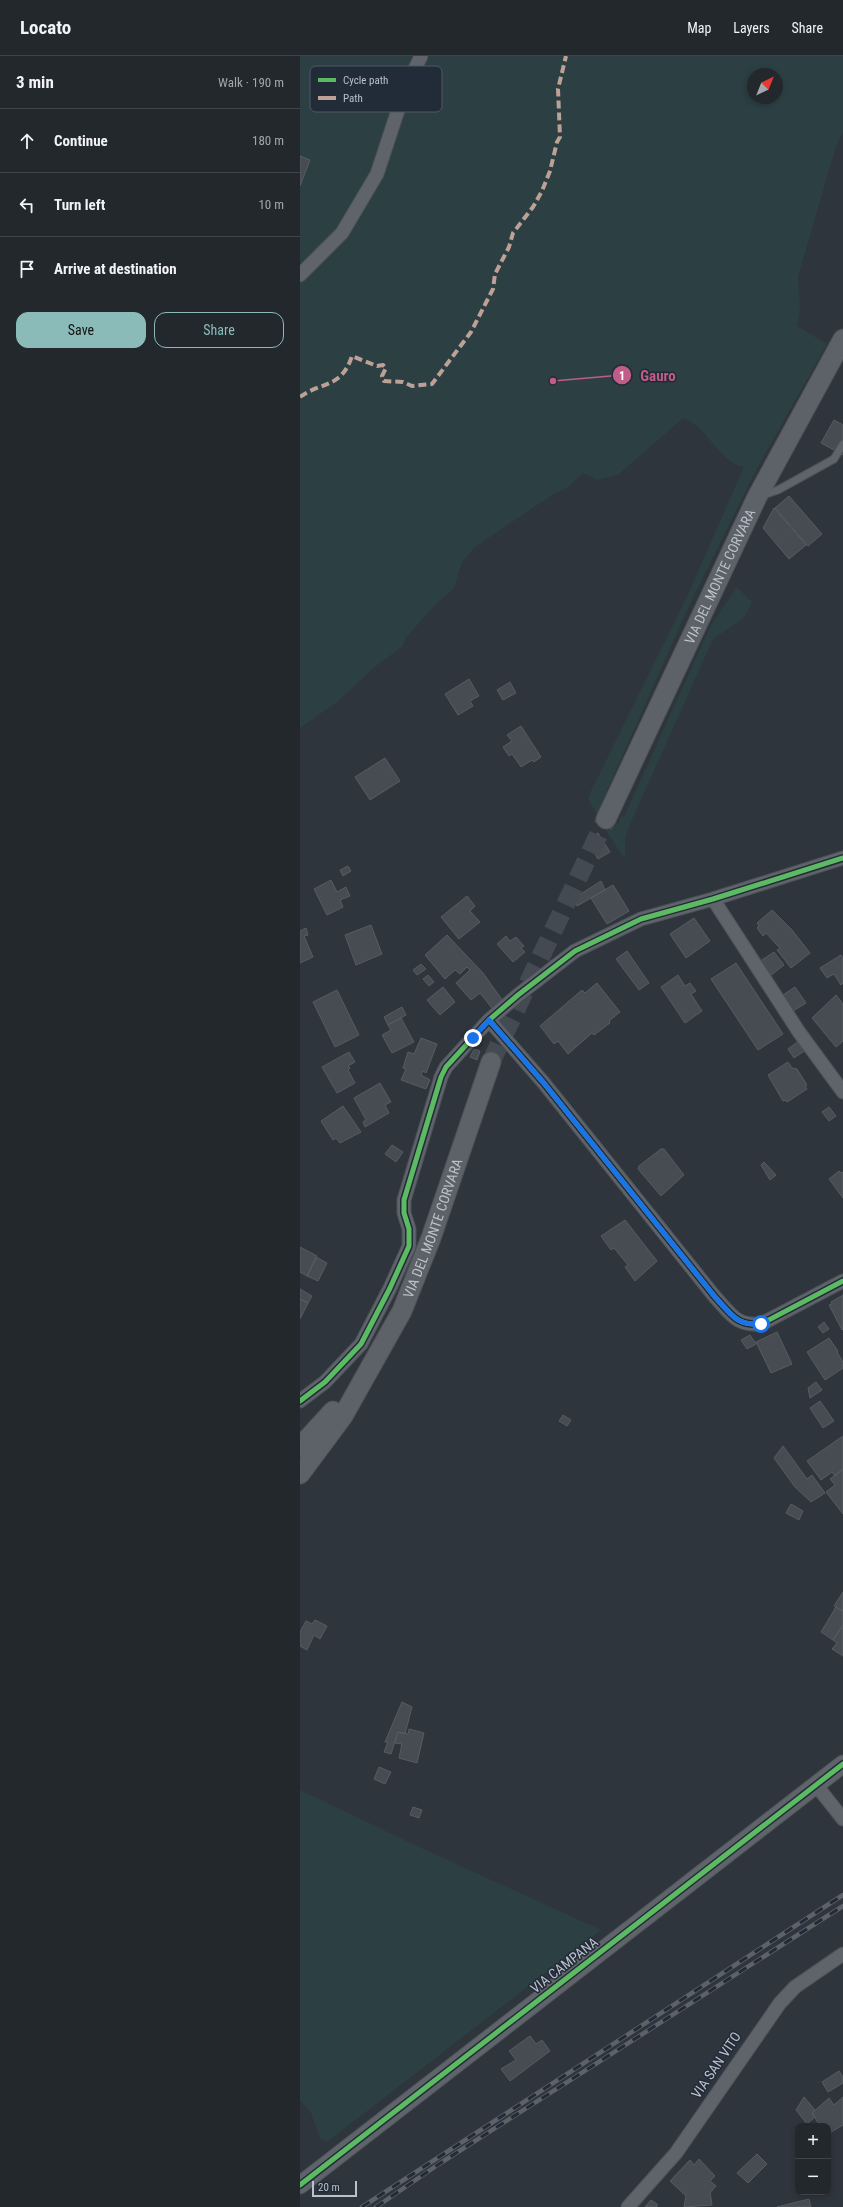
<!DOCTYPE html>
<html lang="en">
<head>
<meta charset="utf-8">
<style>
  body { margin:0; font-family:"Roboto Condensed",sans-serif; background:#2f3439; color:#f1f3f6 }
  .controls { position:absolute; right:12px; bottom:12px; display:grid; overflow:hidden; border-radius:8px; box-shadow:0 2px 6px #0003 }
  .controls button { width:36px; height:36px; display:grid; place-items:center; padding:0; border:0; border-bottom:1px solid #404449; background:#23282d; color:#f1f3f6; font:20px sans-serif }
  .compass { position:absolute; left:447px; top:12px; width:36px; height:36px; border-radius:50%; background:#23282d; box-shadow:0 2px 6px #0003; rotate:43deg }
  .scale { position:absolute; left:12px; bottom:10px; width:45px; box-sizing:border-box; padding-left:4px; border:2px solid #bac1cc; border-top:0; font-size:11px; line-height:14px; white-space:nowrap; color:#bac1cc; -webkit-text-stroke:3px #222b38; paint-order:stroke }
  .stop { position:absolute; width:12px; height:12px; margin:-9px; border:3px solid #1a73e8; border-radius:50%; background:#fff }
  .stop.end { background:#1a73e8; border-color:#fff; box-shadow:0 1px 4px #0008 }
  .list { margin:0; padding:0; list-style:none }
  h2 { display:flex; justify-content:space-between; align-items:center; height:52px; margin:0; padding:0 16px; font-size:17px }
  h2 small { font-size:13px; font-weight:400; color:#a3a6aa }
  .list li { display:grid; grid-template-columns:26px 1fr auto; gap:12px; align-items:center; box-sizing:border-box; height:64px; padding:0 16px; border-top:1px solid #404449 }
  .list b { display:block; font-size:15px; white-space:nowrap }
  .list em { font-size:13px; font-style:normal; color:#a3a6aa }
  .actions { display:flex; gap:8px; padding:12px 16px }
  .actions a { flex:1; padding:9px 0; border:1px solid #8bbbb9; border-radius:12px; text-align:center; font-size:14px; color:#8bbbb9 }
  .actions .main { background:#8bbbb9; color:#111 }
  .icon { flex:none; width:22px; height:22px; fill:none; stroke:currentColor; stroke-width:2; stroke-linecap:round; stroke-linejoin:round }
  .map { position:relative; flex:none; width:543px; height:2151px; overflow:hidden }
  header { display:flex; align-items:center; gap:24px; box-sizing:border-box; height:56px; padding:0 20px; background:#23282d; border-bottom:1px solid #404449 }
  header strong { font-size:19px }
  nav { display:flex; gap:22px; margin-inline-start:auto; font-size:14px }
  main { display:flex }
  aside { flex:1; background:#23282d }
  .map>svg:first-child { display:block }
  .green { fill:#2c3f42; fill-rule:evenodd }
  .building { fill:#474c52; stroke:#575c63 }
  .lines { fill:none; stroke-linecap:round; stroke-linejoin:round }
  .secondary-tunnel { stroke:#444a52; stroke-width:19; stroke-dasharray:19 10; stroke-linecap:butt }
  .service-casing { stroke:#4d5157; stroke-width:9 }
  .minor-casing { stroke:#4d5157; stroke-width:15 }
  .tertiary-casing { stroke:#4d5157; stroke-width:19 }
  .secondary-casing { stroke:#4d5157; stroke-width:21 }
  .service { stroke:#5f636a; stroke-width:7 }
  .minor { stroke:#5f636a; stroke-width:13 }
  .tertiary { stroke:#5f636a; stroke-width:17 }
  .secondary { stroke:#5d6269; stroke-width:19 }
  .rail-casing { stroke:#5d6268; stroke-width:4.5 }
  .rail { stroke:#222b38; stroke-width:3; stroke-dasharray:9; stroke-linecap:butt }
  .quiet { stroke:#bda197; stroke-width:4; stroke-dasharray:8 4; stroke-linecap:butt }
  .cycleway-casing { stroke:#222b38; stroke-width:8 }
  .cycleway { stroke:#5cba63; stroke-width:5 }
  .route { stroke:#1a73e8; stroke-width:5 }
  .labels { text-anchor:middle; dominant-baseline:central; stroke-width:3; stroke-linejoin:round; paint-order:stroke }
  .street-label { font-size:14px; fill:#bac1cc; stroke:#222b38 }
  .key { fill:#222b38; stroke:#505864; stroke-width:1 }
  .key-label { font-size:11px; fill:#bac1cc }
  .leader { fill:none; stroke:#bf5c88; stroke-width:1.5 }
  .callout-dot { fill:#bf5c88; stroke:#222b38; stroke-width:1.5 }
  .mark-label { font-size:12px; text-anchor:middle; font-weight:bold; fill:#fff }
  .callout-label { font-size:15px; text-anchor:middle; font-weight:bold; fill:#bf5c88; stroke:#222b38; stroke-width:3; stroke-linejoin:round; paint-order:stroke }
</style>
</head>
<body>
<header>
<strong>Locato</strong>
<nav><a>Map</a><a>Layers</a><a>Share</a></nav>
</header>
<main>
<aside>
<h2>3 min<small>Walk · 190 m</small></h2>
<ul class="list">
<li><svg class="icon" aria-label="ahead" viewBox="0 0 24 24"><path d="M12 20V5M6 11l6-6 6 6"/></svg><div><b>Continue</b></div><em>180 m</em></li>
<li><svg class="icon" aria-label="left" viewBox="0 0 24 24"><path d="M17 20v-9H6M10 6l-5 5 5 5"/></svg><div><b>Turn left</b></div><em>10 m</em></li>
<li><svg class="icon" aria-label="arrive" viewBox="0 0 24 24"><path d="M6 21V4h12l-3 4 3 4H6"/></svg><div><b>Arrive at destination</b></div></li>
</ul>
<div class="actions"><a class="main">Save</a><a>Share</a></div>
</aside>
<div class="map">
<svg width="543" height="2151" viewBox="0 0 543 2151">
  <rect width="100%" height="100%" fill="#2f353c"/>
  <!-- green -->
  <path class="green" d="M 0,0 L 543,0 L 543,76 L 536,90 L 498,221 L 500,253 L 497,270 L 527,288 L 457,412 L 389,550 L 302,746 L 297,759 L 318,768 L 321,760 L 324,761 L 411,569 L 437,531 L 452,546 L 444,562 L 413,583 L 331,766 L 325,782 L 325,803 L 310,781 L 288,743 L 290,737 L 385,545 L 444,411 C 420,408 408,371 383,362 L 318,419 L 297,424 L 283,417 L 268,431 L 249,441 L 175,491 L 162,506 L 154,532 L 134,550 L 106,582 L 103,590 L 75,611 L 37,646 L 0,672 ZM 453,18 L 477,18 L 477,42 L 453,42 Z
    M 0,1734 L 117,1790 L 301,1874 L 27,2086 L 20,2082 L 11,2057 L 0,2044 Z"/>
  <!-- building -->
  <path class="building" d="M 0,100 L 10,104 L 0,130 Z
    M 534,364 L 543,369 L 543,399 L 521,387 Z
    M 489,440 L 522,478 L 508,490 L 475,452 Z
    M 474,452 L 506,489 L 489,503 L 463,472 Z
    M 169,623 L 179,640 L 170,645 L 173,650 L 158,659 L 145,638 Z
    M 210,626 L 216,637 L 203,644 L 197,634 Z
    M 221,670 L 241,701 L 234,706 L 232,704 L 221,711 L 212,698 L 209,700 L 203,691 L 212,685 L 207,679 Z
    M 85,702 L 100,725 L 70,744 L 55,721 Z
    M 298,777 L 310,796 L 298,803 L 286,784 Z
    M 48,810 L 51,815 L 43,820 L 40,814 Z
    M 31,824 L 37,836 L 46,831 L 50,840 L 40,844 L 43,851 L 27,859 L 14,833 Z
    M 301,825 L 305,834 L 277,850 L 273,843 Z
    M 313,829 L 329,855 L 307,868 L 291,842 Z
    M 167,840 L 175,850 L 170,855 L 180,866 L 159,883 L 141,861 Z
    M 472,854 L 492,874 L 510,897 L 491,912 L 477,894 L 480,892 L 476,888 L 466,877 L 463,880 L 457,872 L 459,870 L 457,867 Z
    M 394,862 L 410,885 L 386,902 L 370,878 Z
    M 71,869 L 82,898 L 56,909 L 45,879 Z
    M 6,872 L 8,879 L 4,880 L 13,901 L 0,907 L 0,875 Z
    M 147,879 L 183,917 L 205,948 L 195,956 L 180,937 L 171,944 L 156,927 L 170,914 L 167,911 L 160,918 L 155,914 L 145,923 L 125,899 Z
    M 206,880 L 210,885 L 216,881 L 224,890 L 221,892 L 225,896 L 213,906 L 197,888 Z
    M 327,895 L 349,927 L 339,934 L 316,903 Z
    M 474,896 L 484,909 L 470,920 L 459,906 Z
    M 541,899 L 543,902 L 543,927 L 541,929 L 534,918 L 527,922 L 520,912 Z
    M 436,907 L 483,978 L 458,994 L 411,923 Z
    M 121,908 L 126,913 L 117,919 L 113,914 Z
    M 128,919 L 134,926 L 129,930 L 123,923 Z
    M 378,919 L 385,930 L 390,927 L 396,935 L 391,938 L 402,955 L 385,967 L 361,931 Z
    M 297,927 L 320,956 L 309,965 L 310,967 L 294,979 L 292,977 L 268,998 L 258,985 L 254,988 L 240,970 L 282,934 L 285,937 Z
    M 143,931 L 155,946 L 140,959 L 127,944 Z
    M 495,931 L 506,947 L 493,955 L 483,939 Z
    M 37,934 L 59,979 L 35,991 L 13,946 Z
    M 536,939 L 543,948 L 543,985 L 536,991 L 512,962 Z
    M 102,951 L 106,959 L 88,969 L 84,961 Z
    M 101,962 L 114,986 L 92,997 L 82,979 L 91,974 L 88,969 Z
    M 121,982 L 137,988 L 126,1017 L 123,1015 L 121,1019 L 130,1024 L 126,1033 L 101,1024 L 106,1013 L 103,1012 L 108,996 L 114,998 Z
    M 500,984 L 507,993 L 494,1002 L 488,993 Z
    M 174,993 L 180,995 L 177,1004 L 170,1001 Z
    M 49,996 L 55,1006 L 48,1010 L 50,1012 L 48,1014 L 55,1027 L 37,1037 L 22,1011 Z
    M 488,1006 L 492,1012 L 497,1013 L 507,1029 L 505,1030 L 507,1033 L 487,1046 L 485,1044 L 483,1045 L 468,1019 Z
    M 80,1027 L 91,1046 L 85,1049 L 89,1057 L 65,1071 L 63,1066 L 66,1064 L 54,1042 Z
    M 43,1050 L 61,1076 L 40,1087 L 36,1082 L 33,1084 L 21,1065 Z
    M 529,1051 L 536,1060 L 529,1065 L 522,1056 Z
    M 92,1089 L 103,1096 L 96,1106 L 85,1098 Z
    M 361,1093 L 364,1093 L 384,1119 L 361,1140 L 338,1113 L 339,1110 Z
    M 464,1106 L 476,1119 L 470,1124 L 461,1109 Z
    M 539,1115 L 541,1117 L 543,1116 L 543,1142 L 529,1123 Z
    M 325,1164 L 357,1205 L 335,1225 L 325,1211 L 328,1209 L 314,1192 L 311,1194 L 301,1180 Z
    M 0,1191 L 17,1200 L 7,1220 L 0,1216 Z
    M 16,1201 L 27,1207 L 18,1225 L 7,1220 Z
    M 0,1233 L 12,1240 L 8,1247 L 0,1243 Z
    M 543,1239 L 543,1273 L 542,1274 L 529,1249 L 532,1248 L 531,1246 Z
    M 0,1243 L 8,1247 L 0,1263 Z
    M 524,1266 L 529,1273 L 523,1277 L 518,1271 Z
    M 477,1276 L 492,1308 L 471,1317 L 456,1286 Z
    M 450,1279 L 456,1288 L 447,1293 L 441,1284 Z
    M 529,1282 L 538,1295 L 537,1296 L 543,1306 L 543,1312 L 525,1324 L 507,1296 Z
    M 516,1326 L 522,1334 L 510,1342 L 508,1332 Z
    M 520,1345 L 534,1365 L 523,1372 L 510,1352 Z
    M 263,1359 L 271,1364 L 267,1370 L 259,1365 Z
    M 543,1380 L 543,1413 L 535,1420 L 532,1416 L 521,1424 L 507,1405 Z
    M 483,1390 L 507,1423 L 512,1419 L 525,1437 L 511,1446 L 495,1431 L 474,1402 Z
    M 543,1413 L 543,1458 L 526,1436 L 535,1429 L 530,1423 Z
    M 491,1448 L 503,1455 L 499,1464 L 486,1457 Z
    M 543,1536 L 543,1555 L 534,1550 Z
    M 536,1551 L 543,1556 L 543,1569 L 533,1584 L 521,1576 Z
    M 15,1564 L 27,1570 L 20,1583 L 14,1579 L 7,1594 L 0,1590 L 0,1576 L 6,1565 L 12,1568 Z
    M 543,1569 L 543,1600 L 532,1593 L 537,1587 L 533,1584 Z
    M 102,1646 L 112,1651 L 105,1678 L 98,1676 L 91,1698 L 84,1696 L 88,1686 L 85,1686 Z
    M 109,1673 L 124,1677 L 117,1707 L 99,1702 L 102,1688 L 95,1687 L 98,1676 L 108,1678 Z
    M 79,1711 L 91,1716 L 85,1728 L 74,1723 Z
    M 113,1751 L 122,1754 L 119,1762 L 110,1759 Z
    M 230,1980 L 236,1988 L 242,1984 L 250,1995 L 210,2025 L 201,2013 L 216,2004 L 209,1995 Z
    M 539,2015 L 543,2021 L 543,2027 L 528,2036 L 522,2026 Z
    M 504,2041 L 515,2054 L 512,2057 L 515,2061 L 507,2068 L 496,2054 Z
    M 543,2041 L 543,2069 L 528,2078 L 528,2070 L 520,2070 L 512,2057 L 529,2042 L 534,2049 Z
    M 457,2098 L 467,2108 L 448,2127 L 437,2117 Z
    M 399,2103 L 415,2120 L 410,2125 L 416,2130 L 410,2137 L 412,2149 L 384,2151 L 386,2140 L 370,2125 L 390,2104 L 394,2109 Z
    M 509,2143 L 511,2151 L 477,2151 Z
    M 351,2144 L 357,2148 L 357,2151 L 345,2151 Z"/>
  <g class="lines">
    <!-- secondary-tunnel -->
    <path class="secondary-tunnel" d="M 191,1006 L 306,763"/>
    <!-- service casing -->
    <g class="service-casing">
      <path id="service" d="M 463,439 L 478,434 L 534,403 L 543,388"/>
    </g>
    <!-- minor casing -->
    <g class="minor-casing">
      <path id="minor" d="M 0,219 L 42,177 L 77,118 L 103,39 L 121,0
        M 413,843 L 499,976 L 543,1036
        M 189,964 L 243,1026 L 415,1241 C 431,1258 436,1270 461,1268 L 543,1225
        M 0,1345 L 25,1326 L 61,1288 L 90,1232 L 109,1190 L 109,1173 L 104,1157 L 104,1144 L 141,1021 L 146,1011 L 189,964 L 218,939 L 275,895 L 341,863 L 413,843 L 543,802
        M 516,1729 L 543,1763
        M 328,2151 L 376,2097 L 480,1947 L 495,1931 L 543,1898"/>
    </g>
    <!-- tertiary casing -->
    <g class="tertiary-casing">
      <path id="tertiary" d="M 0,2129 L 543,1708"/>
    </g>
    <!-- secondary casing -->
    <g class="secondary-casing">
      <g id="secondary">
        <path id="s1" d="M 306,763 L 457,441 L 543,283"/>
        <path d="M 0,1391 L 33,1355"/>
        <path id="s2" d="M 0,1418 L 43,1360 L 102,1255 L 131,1182 L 191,1006"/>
      </g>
    </g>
    <!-- service -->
    <use href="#service" class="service"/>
    <!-- minor -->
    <use href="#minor" class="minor"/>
    <!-- tertiary -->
    <use href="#tertiary" class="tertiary"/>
    <!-- secondary -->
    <use href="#secondary" class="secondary"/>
    <!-- rail casing -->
    <g class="rail-casing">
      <path id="rail" d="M 62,2151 L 543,1839
        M 76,2151 L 139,2108 L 543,1850"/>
    </g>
    <!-- rail -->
    <use href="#rail" class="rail"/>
    <!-- quiet -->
    <path class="quiet" d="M 0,341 C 22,325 41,333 52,300 L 77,310 L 83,309 L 86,312 L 82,320 L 84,325 L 103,326 L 112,330 L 132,328 L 171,276 L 193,233 L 195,218 L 209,191 L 213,177 L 233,151 L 242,135 L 250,115 L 257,86 L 260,81 L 258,33 L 266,0"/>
    <!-- cycleway casing -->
    <g class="cycleway-casing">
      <path id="cycleway" d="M 189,964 L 243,1026 L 415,1241 C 431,1258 436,1270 461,1268 L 543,1225
        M 0,1345 L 25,1326 L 61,1288 L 90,1232 L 109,1190 L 109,1173 L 104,1157 L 104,1144 L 141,1021 L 146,1011 L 189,964 L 218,939 L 275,895 L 341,863 L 413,843 L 543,802
        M 0,2129 L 543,1708"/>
    </g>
    <!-- cycleway -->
    <use href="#cycleway" class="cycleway"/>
  </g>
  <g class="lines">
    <!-- route -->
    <path class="route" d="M 173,982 L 189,964 L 243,1026 L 415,1241 C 431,1258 436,1270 461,1268"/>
  </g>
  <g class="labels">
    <!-- street labels -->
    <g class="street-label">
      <text stroke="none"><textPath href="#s1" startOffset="268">VIA DEL MONTE CORVARA</textPath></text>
      <text stroke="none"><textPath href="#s2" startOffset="281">VIA DEL MONTE CORVARA</textPath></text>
      <text transform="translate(264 1909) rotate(-38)">VIA CAMPANA</text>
      <text transform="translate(416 2009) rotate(-56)">VIA SAN VITO</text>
    </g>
  </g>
  <!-- legend -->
  <rect x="10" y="10" width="132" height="46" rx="6" class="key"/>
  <rect x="18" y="22" width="18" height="4" fill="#5cba63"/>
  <rect x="18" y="40" width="18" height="4" fill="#bda197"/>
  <g class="key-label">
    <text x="43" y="28">Cycle path</text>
    <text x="43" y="46">Path</text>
  </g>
  <!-- callouts -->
  <path class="leader" d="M253 325L322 319"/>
  <g class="callout-dot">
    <circle cx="253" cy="325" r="4"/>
    <circle cx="322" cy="319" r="10"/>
  </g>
  <g class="mark-label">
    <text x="322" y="324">1</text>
  </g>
  <g class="callout-label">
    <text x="358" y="325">Gauro</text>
  </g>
</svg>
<div class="controls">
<button>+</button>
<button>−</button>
</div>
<svg class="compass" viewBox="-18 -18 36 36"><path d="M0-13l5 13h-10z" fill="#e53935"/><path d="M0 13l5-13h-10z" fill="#a3a6aa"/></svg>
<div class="scale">20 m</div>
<div class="stop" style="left:461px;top:1268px"></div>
<div class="stop end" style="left:173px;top:982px"></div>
</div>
</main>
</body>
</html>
